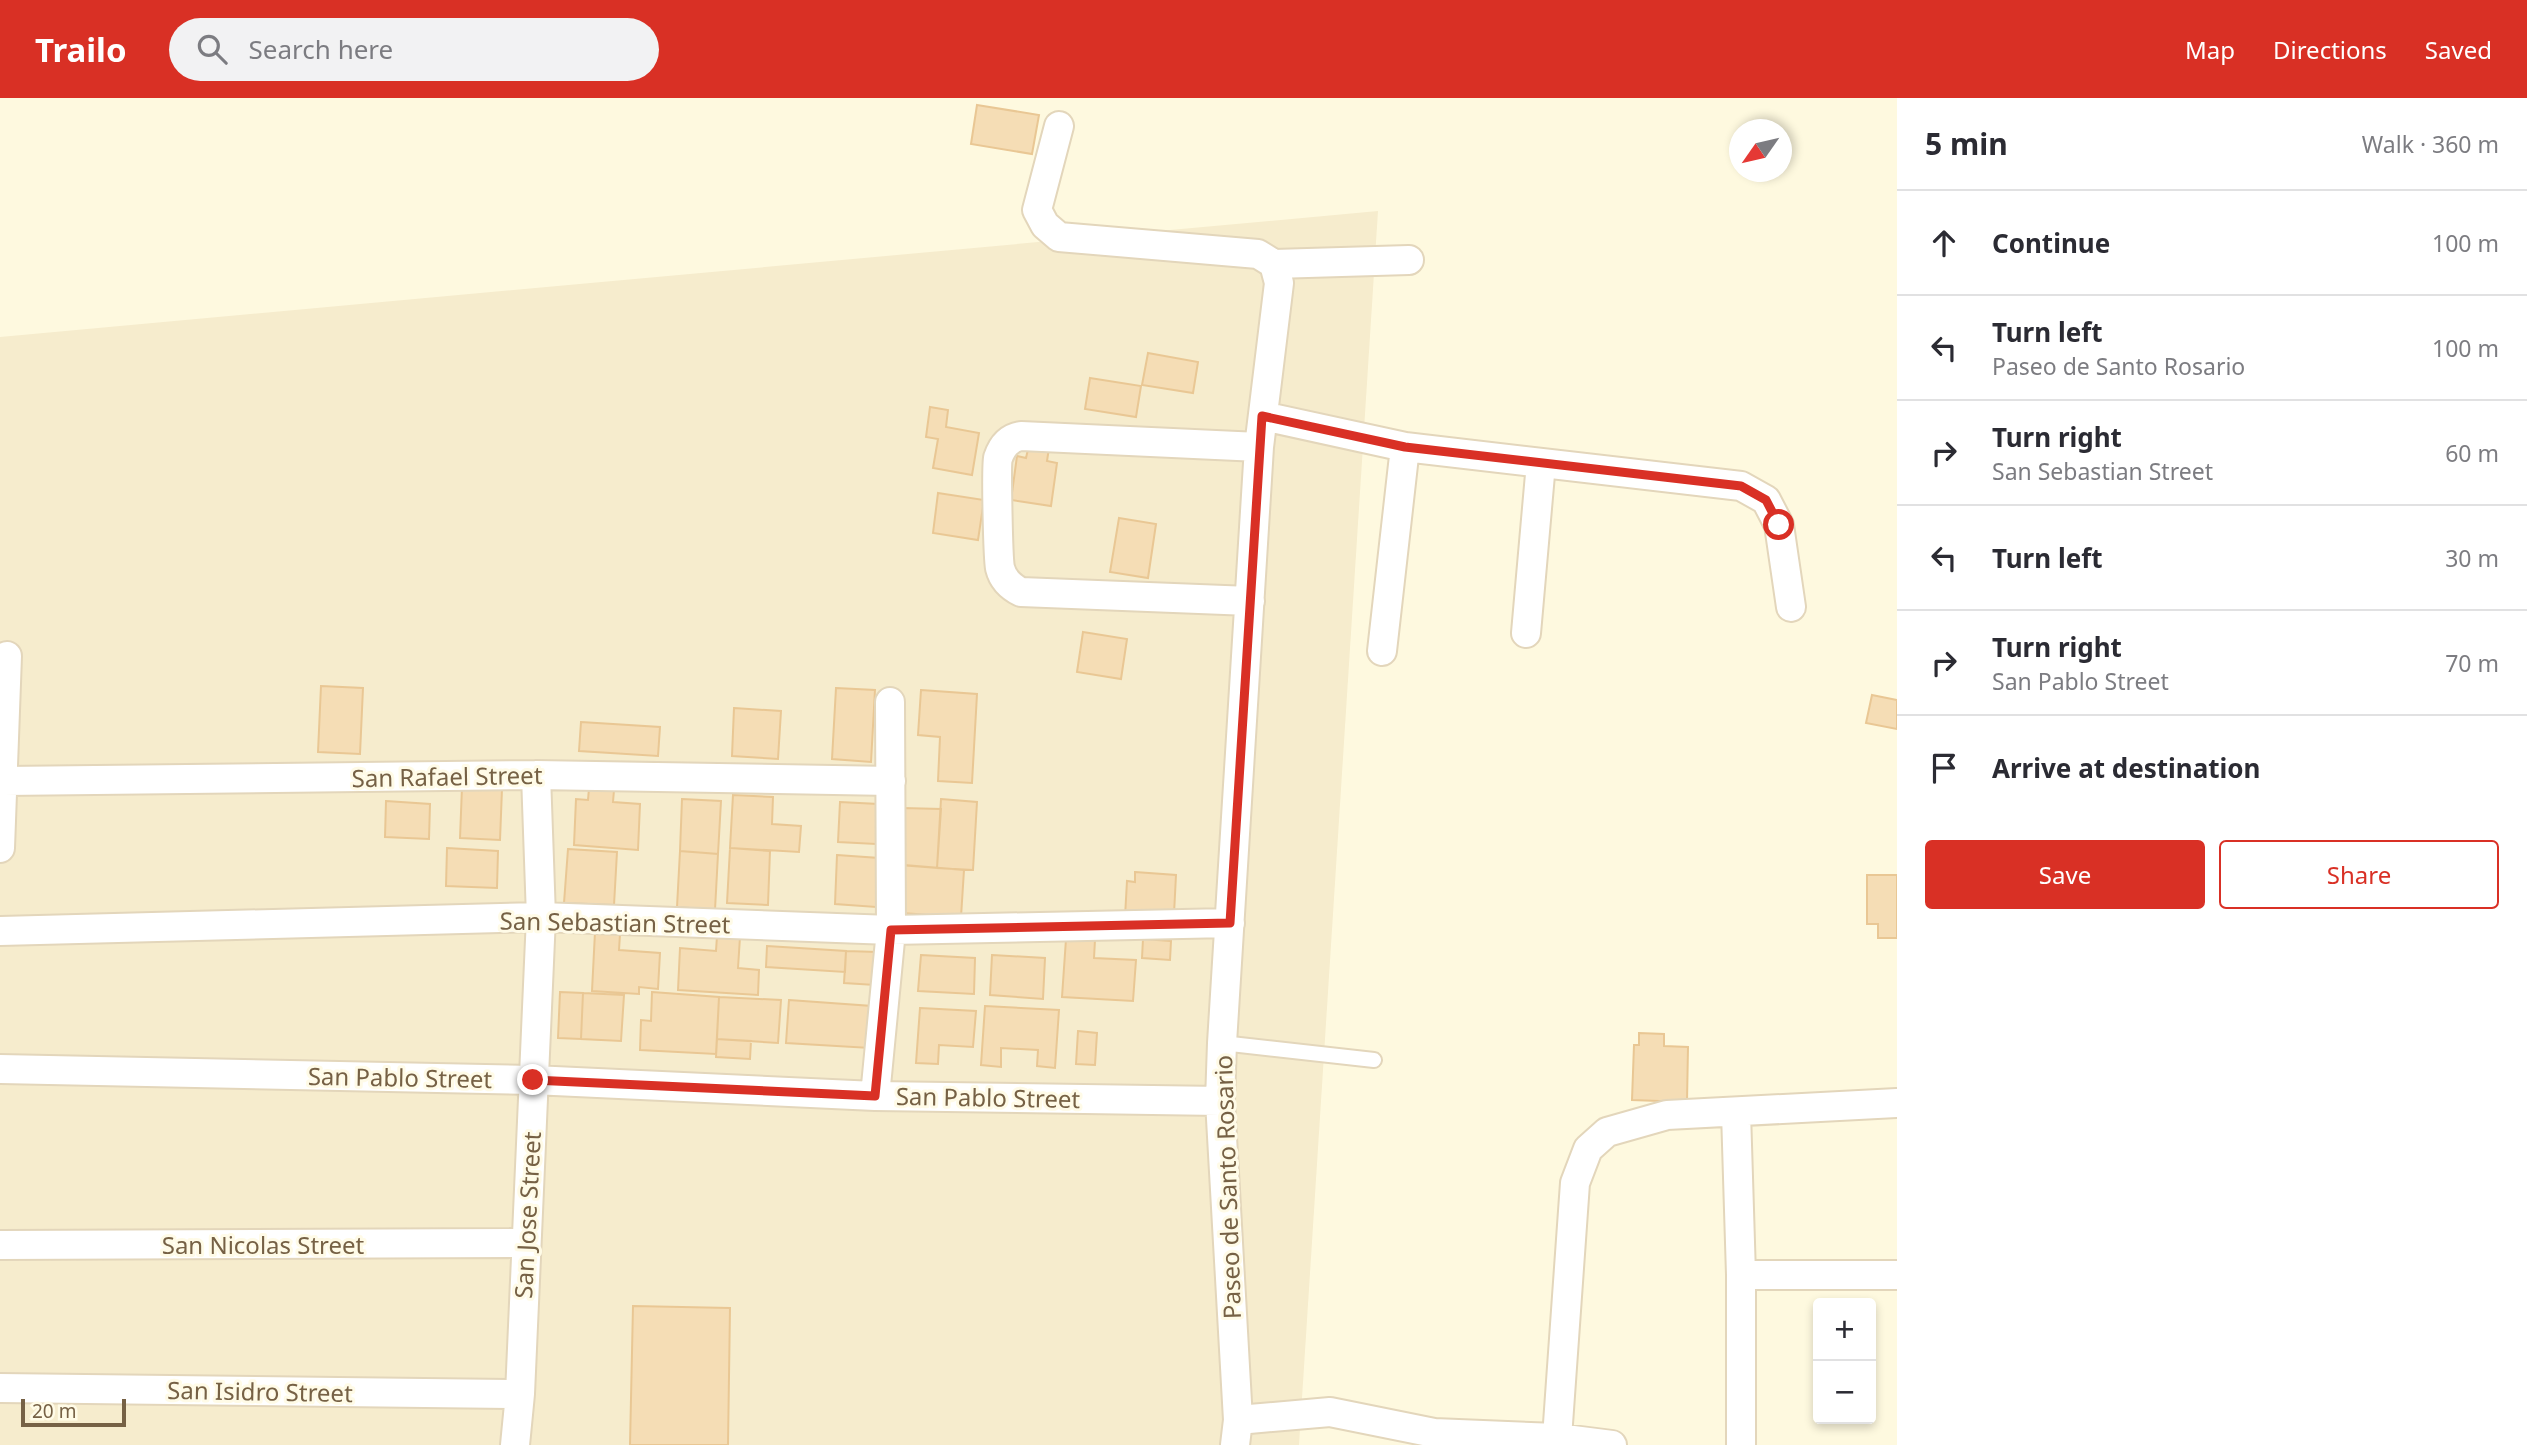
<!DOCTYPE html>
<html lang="en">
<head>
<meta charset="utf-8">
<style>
  body { margin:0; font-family:"Noto Sans",sans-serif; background:#f2f2f3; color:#2b2b33 }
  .controls { position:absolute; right:21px; bottom:21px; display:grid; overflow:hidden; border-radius:7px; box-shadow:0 4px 10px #0003 }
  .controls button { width:63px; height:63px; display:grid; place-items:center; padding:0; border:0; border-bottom:2px solid #e1e1e2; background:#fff; color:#2b2b33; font:35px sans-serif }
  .compass { position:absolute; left:1729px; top:21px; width:63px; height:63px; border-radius:50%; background:#fff; box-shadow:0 4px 10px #0003; rotate:236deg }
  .scale { position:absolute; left:21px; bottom:18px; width:105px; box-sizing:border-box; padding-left:7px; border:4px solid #766145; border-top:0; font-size:19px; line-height:24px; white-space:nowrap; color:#766145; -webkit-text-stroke:5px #fffbe7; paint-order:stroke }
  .stop { position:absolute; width:21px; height:21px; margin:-16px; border:5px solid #d93025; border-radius:50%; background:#fff }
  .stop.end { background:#d93025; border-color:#fff; box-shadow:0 2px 7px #0008 }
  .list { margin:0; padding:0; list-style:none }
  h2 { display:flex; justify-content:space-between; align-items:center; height:91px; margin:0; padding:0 28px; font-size:30px }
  h2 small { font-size:23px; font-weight:400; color:#7c7c81 }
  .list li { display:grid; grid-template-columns:46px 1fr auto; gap:21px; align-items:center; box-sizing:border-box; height:105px; padding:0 28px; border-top:2px solid #e1e1e2 }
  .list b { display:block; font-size:26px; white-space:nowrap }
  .list p { margin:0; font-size:23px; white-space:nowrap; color:#7c7c81 }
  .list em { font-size:23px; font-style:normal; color:#7c7c81 }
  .actions { display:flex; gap:14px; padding:21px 28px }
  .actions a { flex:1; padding:16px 0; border:2px solid #d93025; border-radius:7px; text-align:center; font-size:24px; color:#d93025 }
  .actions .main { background:#d93025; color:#fff }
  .icon { flex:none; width:38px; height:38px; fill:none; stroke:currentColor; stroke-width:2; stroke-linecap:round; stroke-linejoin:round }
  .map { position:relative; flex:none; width:1897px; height:1347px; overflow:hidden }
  header { display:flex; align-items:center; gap:42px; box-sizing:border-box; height:98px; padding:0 35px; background:#d93025; color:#fff }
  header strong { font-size:33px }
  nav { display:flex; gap:38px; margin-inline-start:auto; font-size:24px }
  .search { width:490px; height:63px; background:#f2f2f3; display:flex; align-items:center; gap:18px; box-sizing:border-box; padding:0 24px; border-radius:38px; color:#7c7c81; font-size:26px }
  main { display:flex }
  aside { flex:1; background:#fff }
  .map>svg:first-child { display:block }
  .residential { fill:#f6eccd }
  .building { fill:#f5ddb5; stroke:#e9c794; stroke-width:2 }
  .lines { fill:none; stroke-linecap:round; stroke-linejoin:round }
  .lane-casing { stroke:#e3d6bb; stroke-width:18 }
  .street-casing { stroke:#e3d6bb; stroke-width:32 }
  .lane { stroke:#fff; stroke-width:14 }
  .street { stroke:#fff; stroke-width:28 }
  .route { stroke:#d93025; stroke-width:9 }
  .labels { text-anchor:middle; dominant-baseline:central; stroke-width:6; stroke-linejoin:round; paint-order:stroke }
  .street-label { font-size:24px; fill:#766145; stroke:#fffbe7 }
</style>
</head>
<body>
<header>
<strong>Trailo</strong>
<div class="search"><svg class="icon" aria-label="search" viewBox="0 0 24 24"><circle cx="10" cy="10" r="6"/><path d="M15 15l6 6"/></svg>Search here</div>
<nav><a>Map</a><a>Directions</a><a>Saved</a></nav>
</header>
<main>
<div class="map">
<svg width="1897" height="1347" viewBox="0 0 1897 1347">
  <rect width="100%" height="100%" fill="#fef9df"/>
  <!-- residential -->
  <path class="residential" d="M 1378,113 L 1299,1347 L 0,1347 L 0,239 Z"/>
  <!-- building -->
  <path class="building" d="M 977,7 L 1039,17 L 1032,56 L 971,46 Z
    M 1148,255 L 1198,264 L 1193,295 L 1142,287 Z
    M 1090,280 L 1141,288 L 1136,319 L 1085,311 Z
    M 930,309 L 948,312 L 946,329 L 979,335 L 972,377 L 933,370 L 938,341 L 926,339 Z
    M 1029,347 L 1049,350 L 1047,363 L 1057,365 L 1051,408 L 1011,402 L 1017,358 L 1026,360 Z
    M 938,395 L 984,402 L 978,442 L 933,435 Z
    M 1119,420 L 1156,426 L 1148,480 L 1110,474 Z
    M 1083,534 L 1127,541 L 1121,581 L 1077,574 Z
    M 321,588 L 363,590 L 360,656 L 318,654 Z
    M 836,590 L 875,592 L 871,664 L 832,661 Z
    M 921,592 L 977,596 L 972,685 L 938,683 L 940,639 L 918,637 Z
    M 1872,597 L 1897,602 L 1897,631 L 1866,625 Z
    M 734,610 L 781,613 L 778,661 L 732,658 Z
    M 581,624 L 660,629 L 658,658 L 579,653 Z
    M 462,689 L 502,691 L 500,742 L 460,740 Z
    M 589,690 L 614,692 L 613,704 L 640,706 L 638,752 L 574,747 L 576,701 L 588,702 Z
    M 733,697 L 773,699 L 772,726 L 801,728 L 799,754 L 730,750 Z
    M 682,701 L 721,703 L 718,756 L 680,753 Z
    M 941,701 L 977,704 L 973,772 L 937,770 Z
    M 386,703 L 430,706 L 429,741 L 385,739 Z
    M 840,704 L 878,706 L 876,746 L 838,744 Z
    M 902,710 L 941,711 L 937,770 L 900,767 Z
    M 447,750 L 498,753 L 497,790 L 446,788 Z
    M 730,750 L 770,753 L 768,807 L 727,805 Z
    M 568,751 L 617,754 L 614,807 L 564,805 Z
    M 680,753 L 718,756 L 715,812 L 677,809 Z
    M 837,757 L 879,760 L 876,809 L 835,806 Z
    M 904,767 L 964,772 L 961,819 L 901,815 Z
    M 1135,774 L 1176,777 L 1174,816 L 1125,819 L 1127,783 L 1135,784 Z
    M 1867,777 L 1897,777 L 1897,840 L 1878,840 L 1878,826 L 1867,826 Z
    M 595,834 L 620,836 L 619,852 L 660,855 L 658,891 L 639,889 L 639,896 L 592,893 Z
    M 717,838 L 740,839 L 738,870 L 759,872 L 758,897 L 678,892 L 680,850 L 716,853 Z
    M 1066,841 L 1095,842 L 1094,860 L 1136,862 L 1133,903 L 1062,899 Z
    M 1143,841 L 1171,843 L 1170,862 L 1142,860 Z
    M 767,848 L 846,853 L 845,874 L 766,869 Z
    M 846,853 L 877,854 L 875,887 L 844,885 Z
    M 921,857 L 975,860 L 974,896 L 918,893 Z
    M 992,857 L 1045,860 L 1043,901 L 990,897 Z
    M 560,894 L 583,895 L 581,941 L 558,940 Z
    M 652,894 L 719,899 L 716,956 L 640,952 L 641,922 L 651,923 Z
    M 583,895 L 624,897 L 621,943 L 581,941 Z
    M 719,899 L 781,902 L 778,945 L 717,941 Z
    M 789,902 L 872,908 L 870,950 L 786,945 Z
    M 985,908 L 1059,912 L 1055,970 L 1037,968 L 1038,952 L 1001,950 L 1001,969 L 981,967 Z
    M 920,910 L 976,913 L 973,949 L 939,947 L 938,966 L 916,965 Z
    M 1078,933 L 1097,935 L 1095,967 L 1076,966 Z
    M 1639,935 L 1664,936 L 1664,948 L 1688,949 L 1687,1004 L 1632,1002 L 1634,947 L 1639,947 Z
    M 717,941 L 751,943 L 750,961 L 716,959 Z
    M 633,1208 L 730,1210 L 728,1347 L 630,1347 Z"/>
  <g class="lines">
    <!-- lane casing -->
    <g class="lane-casing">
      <path id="lane" d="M 1222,945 L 1374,962"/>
    </g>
    <!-- street casing -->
    <g class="street-casing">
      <path id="street" d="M 1059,28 L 1037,112 L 1045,127 L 1059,139 L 1258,156 L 1274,166 L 1279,185 L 1259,349 L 1222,945 L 1220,1003 L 1238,1322 L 1235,1347
        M 1274,166 L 1409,162
        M 1263,318 L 1405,349 L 1741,388 L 1766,402 L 1779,427 L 1791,509
        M 1250,503 L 1021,494 C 1011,489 1003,482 1000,470 C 998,460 996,367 998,360 C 1002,348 1009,340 1021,338 L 1259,349
        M 1526,535 L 1541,365
        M 1382,553 L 1405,349
        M 4,683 L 536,677 L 891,683
        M 0,750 L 7,558
        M 0,833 L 541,819 L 891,832 L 1230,825
        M 0,971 L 533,982 L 875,998 L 1220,1003
        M 875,998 L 891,832 L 890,604
        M 1736,1014 L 1741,1177 L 1741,1347
        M 0,1147 L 525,1145
        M 1741,1177 L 1897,1177
        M 0,1290 L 520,1296
        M 1238,1322 L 1330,1314 L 1434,1335 L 1557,1340 L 1612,1347
        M 1557,1340 L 1575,1085 L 1588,1051 L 1607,1034 L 1667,1017 L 1897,1005
        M 515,1347 L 520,1296 L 541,819 L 536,677"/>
    </g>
    <!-- lane -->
    <use href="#lane" class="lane"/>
    <!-- street -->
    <use href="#street" class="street"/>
  </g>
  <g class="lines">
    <!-- route -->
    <path class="route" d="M 533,982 L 875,998 L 891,832 L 1230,825 L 1262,318 L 1405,349 L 1741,388 L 1766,402 L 1779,427"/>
  </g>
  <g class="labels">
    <!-- street labels -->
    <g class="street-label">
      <text transform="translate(447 678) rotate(-1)">San Rafael Street</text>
      <text transform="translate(615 824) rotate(1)">San Sebastian Street</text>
      <text transform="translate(400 979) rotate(1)">San Pablo Street</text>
      <text transform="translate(988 999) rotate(1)">San Pablo Street</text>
      <text transform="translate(1227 1089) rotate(-92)">Paseo de Santo Rosario</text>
      <text transform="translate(527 1117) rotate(-87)">San Jose Street</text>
      <text x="263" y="1146">San Nicolas Street</text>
      <text transform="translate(260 1293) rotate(1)">San Isidro Street</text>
    </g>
  </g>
</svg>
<div class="controls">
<button>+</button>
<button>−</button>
</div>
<svg class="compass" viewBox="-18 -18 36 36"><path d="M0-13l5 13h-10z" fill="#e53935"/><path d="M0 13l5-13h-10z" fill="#7c7c81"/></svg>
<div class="scale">20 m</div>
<div class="stop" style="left:1779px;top:427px"></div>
<div class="stop end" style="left:533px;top:982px"></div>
</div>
<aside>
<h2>5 min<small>Walk · 360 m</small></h2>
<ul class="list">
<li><svg class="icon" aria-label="ahead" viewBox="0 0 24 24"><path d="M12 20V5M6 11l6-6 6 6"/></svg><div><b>Continue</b></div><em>100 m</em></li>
<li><svg class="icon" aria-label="left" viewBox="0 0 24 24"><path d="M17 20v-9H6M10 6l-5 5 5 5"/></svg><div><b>Turn left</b><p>Paseo de Santo Rosario</p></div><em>100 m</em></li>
<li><svg class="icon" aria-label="right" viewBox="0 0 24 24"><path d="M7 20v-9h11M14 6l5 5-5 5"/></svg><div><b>Turn right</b><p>San Sebastian Street</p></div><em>60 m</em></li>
<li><svg class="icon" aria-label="left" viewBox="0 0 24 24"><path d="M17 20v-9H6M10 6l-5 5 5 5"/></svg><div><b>Turn left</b></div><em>30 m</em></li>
<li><svg class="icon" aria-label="right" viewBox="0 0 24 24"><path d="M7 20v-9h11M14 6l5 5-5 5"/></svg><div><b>Turn right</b><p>San Pablo Street</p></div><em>70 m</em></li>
<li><svg class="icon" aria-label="arrive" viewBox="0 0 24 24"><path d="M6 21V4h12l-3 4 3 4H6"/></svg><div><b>Arrive at destination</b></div></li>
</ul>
<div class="actions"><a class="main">Save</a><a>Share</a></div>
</aside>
</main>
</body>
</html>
